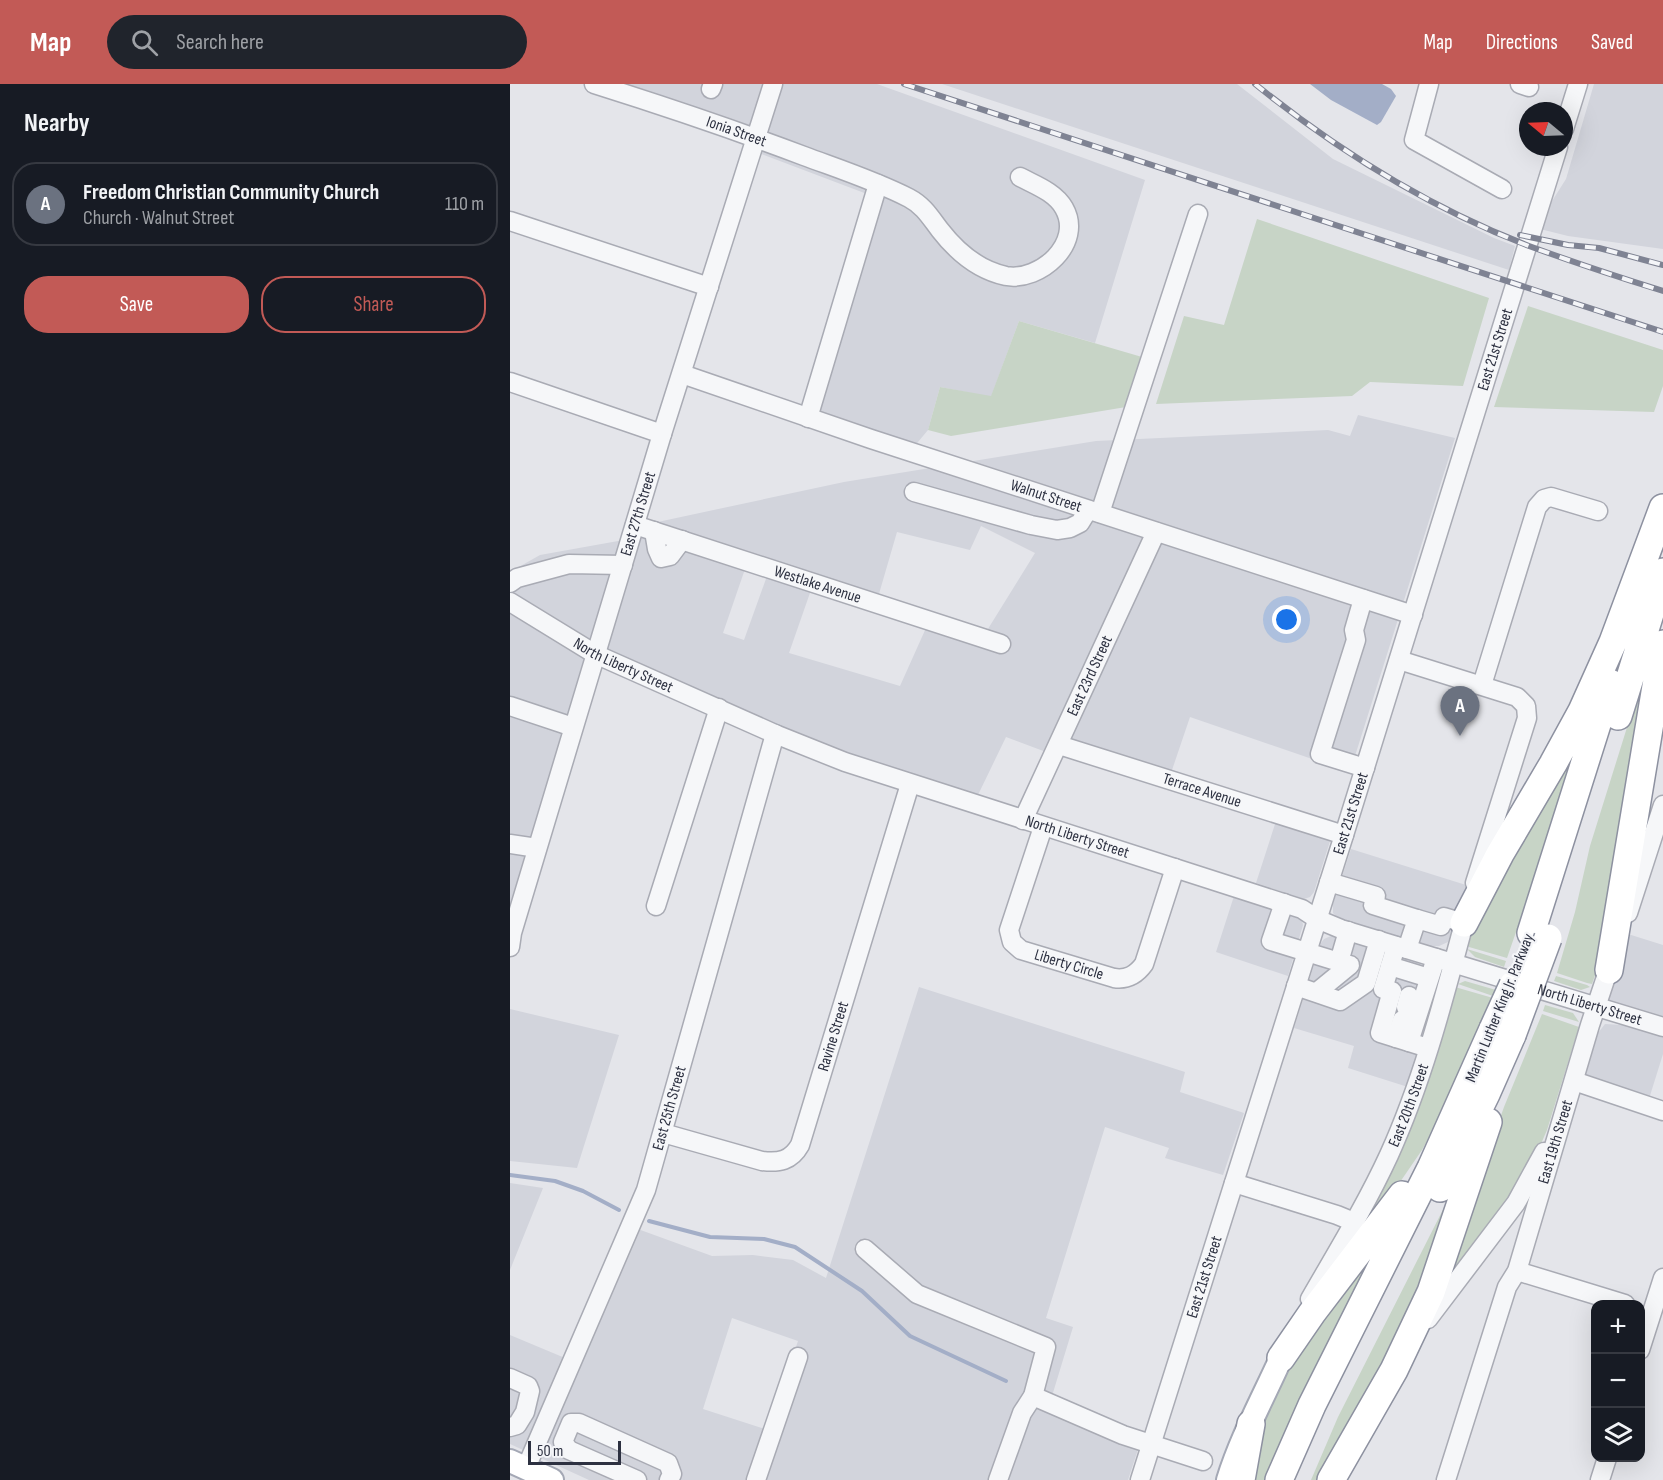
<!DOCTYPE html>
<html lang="en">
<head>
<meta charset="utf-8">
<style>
  body { margin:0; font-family:"Sofia Sans Condensed",sans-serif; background:#20242c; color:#f1f3f6 }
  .controls { position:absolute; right:18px; bottom:18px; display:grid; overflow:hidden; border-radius:12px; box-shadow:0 6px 24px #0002 }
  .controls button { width:54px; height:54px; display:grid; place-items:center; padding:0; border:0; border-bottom:2px solid #363941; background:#171b24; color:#f1f3f6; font:30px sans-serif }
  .compass { position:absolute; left:1009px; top:18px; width:54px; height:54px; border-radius:50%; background:#171b24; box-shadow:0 6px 24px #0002; rotate:289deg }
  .scale { position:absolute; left:18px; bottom:15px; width:93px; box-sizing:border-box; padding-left:6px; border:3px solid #2d3141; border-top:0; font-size:16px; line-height:21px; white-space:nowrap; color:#2d3141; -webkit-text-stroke:4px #f4f5f8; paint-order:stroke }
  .you { position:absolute; left:777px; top:536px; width:21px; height:21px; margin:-15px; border:4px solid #fff; border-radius:50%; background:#1a73e8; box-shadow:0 0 0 9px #1a73e833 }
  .badge { display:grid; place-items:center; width:39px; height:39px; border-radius:50%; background:#c25a56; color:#fff; font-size:20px; font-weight:700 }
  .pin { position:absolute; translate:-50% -50px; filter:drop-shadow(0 2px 3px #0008) }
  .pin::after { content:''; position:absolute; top:32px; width:21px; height:18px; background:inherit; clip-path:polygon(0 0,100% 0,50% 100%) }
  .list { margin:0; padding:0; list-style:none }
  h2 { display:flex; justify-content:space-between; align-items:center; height:78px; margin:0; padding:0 24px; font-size:26px }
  h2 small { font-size:20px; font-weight:400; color:#9ea1a6 }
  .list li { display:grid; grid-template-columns:39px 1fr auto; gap:18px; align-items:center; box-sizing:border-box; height:84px; margin:0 12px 12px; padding:0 12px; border:2px solid #363941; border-radius:24px }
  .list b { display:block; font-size:22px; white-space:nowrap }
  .list p { margin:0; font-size:20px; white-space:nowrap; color:#9ea1a6 }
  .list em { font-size:20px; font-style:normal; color:#9ea1a6 }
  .actions { display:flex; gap:12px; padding:18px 24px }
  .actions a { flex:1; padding:14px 0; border:2px solid #c25a56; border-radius:24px; text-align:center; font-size:21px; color:#c25a56 }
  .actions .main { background:#c25a56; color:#fff }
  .icon { flex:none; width:33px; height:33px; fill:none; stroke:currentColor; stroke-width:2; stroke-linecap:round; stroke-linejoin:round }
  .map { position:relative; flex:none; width:1153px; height:1396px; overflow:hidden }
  header { display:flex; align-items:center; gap:36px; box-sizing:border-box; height:84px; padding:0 30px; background:#c25a56; color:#fff }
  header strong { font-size:28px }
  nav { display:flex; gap:33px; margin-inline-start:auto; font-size:21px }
  .search { width:420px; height:54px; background:#20242c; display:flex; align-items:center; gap:15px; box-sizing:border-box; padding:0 21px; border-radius:33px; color:#9ea1a6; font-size:22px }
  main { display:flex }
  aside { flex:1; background:#171b24 }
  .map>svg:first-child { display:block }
  .built { fill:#d2d4dc; fill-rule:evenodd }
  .green { fill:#c7d4c6 }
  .water { fill:#a3aec7 }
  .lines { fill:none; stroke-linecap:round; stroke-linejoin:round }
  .stream { stroke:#a3aec7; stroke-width:4 }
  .minor-casing { stroke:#a9abb4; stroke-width:21 }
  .major-casing { stroke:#a4a8b5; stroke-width:26 }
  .highway-casing { stroke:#8d91a0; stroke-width:30 }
  .minor { stroke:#f6f7f9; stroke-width:18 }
  .major { stroke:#fff; stroke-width:22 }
  .highway { stroke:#fff; stroke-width:27 }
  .rail-casing { stroke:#7f8393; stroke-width:6 }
  .rail { stroke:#f4f5f8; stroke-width:4; stroke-dasharray:11; stroke-linecap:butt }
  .highway-bridge-casing { stroke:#8d91a0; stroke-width:30; stroke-linecap:butt }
  .highway-bridge { stroke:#fff; stroke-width:27 }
  .labels { text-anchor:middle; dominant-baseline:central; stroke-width:4.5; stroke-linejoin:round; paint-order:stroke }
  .street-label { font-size:16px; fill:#2d3141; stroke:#f4f5f8 }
</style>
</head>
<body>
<header>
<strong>Map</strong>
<div class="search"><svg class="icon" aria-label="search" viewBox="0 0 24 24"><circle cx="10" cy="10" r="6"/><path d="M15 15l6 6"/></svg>Search here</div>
<nav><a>Map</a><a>Directions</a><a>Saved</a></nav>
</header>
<main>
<aside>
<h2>Nearby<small></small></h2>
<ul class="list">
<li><span class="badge" style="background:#6b7280">A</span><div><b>Freedom Christian Community Church</b><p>Church · Walnut Street</p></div><em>110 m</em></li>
</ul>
<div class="actions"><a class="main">Save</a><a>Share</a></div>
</aside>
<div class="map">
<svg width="1153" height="1396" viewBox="0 0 1153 1396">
  <rect width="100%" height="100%" fill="#e4e5ea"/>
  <!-- built -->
  <path class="built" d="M 100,0 L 367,0 L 635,96 L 585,259 L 509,237 L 481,313 L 430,303 L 418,346 L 398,370 L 288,336 L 357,110 L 249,69 L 255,50 Z
    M 432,0 L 727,0 L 823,75 L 984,154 L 1005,162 L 999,186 Z
    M 1084,0 L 1153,0 L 1153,165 L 1058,152 L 1030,145 L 1037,125 L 1056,95 Z
    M 848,331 L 945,354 L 840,688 L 680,633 L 661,689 L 560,657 L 552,674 L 496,653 L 467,713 L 314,662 L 96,565 L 0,506 L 0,488 L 30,471 L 136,452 L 143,439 L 334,398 L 586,357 L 818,346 L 840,352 ZM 471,442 L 525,469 L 468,561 L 416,544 L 390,602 L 279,569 L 301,506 L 364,527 L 387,448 L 460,466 ZM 235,485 L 257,492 L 234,556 L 213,549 Z
    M 0,530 L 74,574 L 0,825 Z
    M 766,737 L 821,754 L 804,808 L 800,813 L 794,815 L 746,799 Z
    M 841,765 L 956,801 L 938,858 L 929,862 L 918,862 L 833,836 L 826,832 L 823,829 L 823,820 Z
    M 724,812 L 792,836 L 793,841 L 778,892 L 706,868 Z
    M 1118,850 L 1153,861 L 1153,934 L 1098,916 Z
    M 821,852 L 903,876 L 928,891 L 930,898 L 898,1003 L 838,984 L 844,962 L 784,944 L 811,859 L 814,855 Z
    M 409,903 L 675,988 L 670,1008 L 734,1029 L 713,1091 L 655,1074 L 659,1064 L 595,1043 L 536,1234 L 563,1243 L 542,1312 L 632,1353 L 618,1396 L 79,1396 L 0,1360 L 0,1251 L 55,1274 L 114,1140 L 202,1172 L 243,1171 L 283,1176 L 316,1194 ZM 222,1234 L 288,1257 L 258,1346 L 193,1325 Z
    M 0,925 L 109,951 L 67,1084 L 0,1077 Z
    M 1095,940 L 1112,941 L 1153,952 L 1153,970 L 1138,1018 L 1073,996 L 1088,949 Z
    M 0,1099 L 33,1104 L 0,1186 Z"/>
  <!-- green -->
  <path class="green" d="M 747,135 L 979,214 L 953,302 L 860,298 L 842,312 L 646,320 L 674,232 L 714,241 Z
    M 1018,222 L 1153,266 L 1153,302 L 1144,328 L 984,323 Z
    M 509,237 L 632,273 L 616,323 L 441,352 L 418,346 L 430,303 L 481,312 Z
    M 1153,528 L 1093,868 L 1082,900 L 1077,899 L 1047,889 L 1065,828 L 1080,762 Z
    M 1072,644 L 1022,802 L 997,874 L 959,863 L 957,861 L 967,831 Z
    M 957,865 L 996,877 L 994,883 L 965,873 Z
    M 1046,892 L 1077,901 L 1080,903 L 1071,906 L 1044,897 Z
    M 955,897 L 986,906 L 983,912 L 948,900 Z
    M 945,903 L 983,914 L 933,1028 L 912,1066 L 864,1136 L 846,1141 Z
    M 1035,921 L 1063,929 L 1069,938 L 1033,927 Z
    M 1032,930 L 1069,943 L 1037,1046 L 1027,1069 L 1017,1089 L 927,1212 L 994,1023 Z
    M 951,1090 L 929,1169 L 815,1396 L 801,1396 L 828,1333 Z
    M 869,1156 L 789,1316 L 754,1396 L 739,1396 L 747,1356 L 764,1303 Z"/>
  <!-- water -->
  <path class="water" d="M 800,0 L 872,0 L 881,5 L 886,12 L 871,38 L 867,41 L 821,16 Z"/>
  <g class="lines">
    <!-- stream -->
    <path class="stream" d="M 0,1091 L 45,1097 L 73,1107 L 109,1126
      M 139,1137 L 200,1153 L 254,1155 L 285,1163 L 352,1207 L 400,1252 L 496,1297"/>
    <!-- minor casing -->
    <g class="minor-casing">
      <g id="minor">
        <path id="s1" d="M 84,0 C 154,22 225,46 294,72 C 329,85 366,97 399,114 C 414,122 420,133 430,146 C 447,168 468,186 496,192 C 530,198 574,159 554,124 C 545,108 525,101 510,93"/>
        <path d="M 919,0 L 904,56 L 992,105"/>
        <path d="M 1010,0 L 1019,3"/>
        <path d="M 201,5 L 203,0"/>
        <path d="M 1054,45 L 1068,0"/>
        <path d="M 0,137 L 199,203"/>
        <path id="s2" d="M 172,290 L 361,355 L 903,531"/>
        <path d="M 0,298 L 152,350"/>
        <path d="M 298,334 L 368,100"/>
        <path d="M 404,408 L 521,441 L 547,446 L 560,444 L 570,439 L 578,426"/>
        <path d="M 590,429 L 688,130"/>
        <path id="s3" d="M 125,441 L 491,560"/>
        <path d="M 144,447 L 147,465 L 151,474 L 160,472 L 172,456"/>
        <path d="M 0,499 L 7,494 L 59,480 L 113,481"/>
        <path d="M 853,515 L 844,546 L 846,556 L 810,670 L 855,684"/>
        <path id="s4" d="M 0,518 L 85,570 L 265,650 L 335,678 L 792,825 L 807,835 L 831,845 L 1153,943"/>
        <path d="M 889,576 L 1007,613 L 1016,622 L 1017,634 L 965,799"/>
        <path d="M 972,601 L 1027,423 L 1034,415 L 1041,413 L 1088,427"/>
        <path d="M 0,622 L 63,643"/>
        <path id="s5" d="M 549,661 L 834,751"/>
        <path id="s6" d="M 513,736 L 646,448"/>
        <path id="s7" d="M 533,743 L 499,846 L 502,858 L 511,866 L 604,894 C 617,896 626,891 634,880 L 665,784"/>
        <path d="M 0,760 L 27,764"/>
        <path d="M 819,798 L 866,812 L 863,821 L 907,835"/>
        <path d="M 774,819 L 761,857 L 829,878 L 838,847"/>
        <path d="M 146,822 L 209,624"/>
        <path d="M 1118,829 L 1153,721"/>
        <path d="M 886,862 L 873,905 L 882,907 L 870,949 L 918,964"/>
        <path id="s8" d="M 0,863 L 2,849 L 152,350 L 263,0"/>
        <path d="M 897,865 L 907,835 L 931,842 L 934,833 L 954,839"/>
        <path d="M 880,882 L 919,894"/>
        <path d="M 786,902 L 830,917 L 856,899 L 869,856"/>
        <path d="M 807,908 L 840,881"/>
        <path d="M 896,923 L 899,912"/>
        <path d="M 886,954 L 892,936"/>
        <path d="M 899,958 L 926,874"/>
        <path d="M 1064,997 L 1153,1027"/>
        <path id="s9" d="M 153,1049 L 252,1077 C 269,1079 281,1077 290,1061 L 400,700"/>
        <path d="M 724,1099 L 827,1131 L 844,1138"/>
        <path d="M 355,1165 L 407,1210 L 536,1263 L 523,1312 L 512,1329 L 488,1396"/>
        <path d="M 1007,1187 L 1115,1220"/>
        <path id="s10" d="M 800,1215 C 827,1168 856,1121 879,1071 C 914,994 935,910 957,828"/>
        <path d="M 918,1235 L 1006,1119 L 1034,1068"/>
        <path d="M 1130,1266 L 1153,1194"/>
        <path d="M 0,1294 L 18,1302 L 20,1307 L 15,1328 L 7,1341 L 0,1343"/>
        <path d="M 523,1312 L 613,1351 L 693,1377"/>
        <path id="s11" d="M 16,1384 L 136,1106 L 265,650"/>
        <path d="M 127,1396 L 59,1366 L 53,1358 L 61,1339 L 69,1339 L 158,1379 L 162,1390 L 159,1396"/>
        <path d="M 246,1396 L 288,1273"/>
        <path id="s12" d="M 630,1396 L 834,751 L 1048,63"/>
        <path id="s13" d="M 936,1396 L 997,1203 L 1007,1187 L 1080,941 L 1102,875"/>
        <path d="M 1090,1396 L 1097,1374"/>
      </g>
    </g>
    <!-- major casing -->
    <g class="major-casing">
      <path id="major" d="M 0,1377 L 42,1396
        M 718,1396 C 731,1354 753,1314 771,1274"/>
    </g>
    <!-- highway casing -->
    <g class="highway-casing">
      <path id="highway" d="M 1108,632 L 1153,488
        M 954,839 L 990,770 L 1043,680 L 1072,627 L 1103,558 L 1153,424
        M 1021,849 L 1100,599
        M 1099,886 L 1153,560
        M 930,1104 L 976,1010 L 1002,951
        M 771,1274 L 802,1229 L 892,1111
        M 731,1396 L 741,1340
        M 769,1396 L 802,1321 L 921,1084 L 983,945
        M 821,1396 L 884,1286 L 921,1208 L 978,1038"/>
    </g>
    <!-- minor -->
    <use href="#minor" class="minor"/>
    <!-- major -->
    <use href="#major" class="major"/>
    <!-- highway -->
    <use href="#highway" class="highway"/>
    <!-- rail casing -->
    <g class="rail-casing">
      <path id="rail" d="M 394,0 L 1153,248
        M 745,0 C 827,66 920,124 1019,162 C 1063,178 1108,193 1153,207
        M 1010,151 L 1058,161 L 1089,164 L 1153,181"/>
    </g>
    <!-- rail -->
    <use href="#rail" class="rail"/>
    <!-- highway-bridge casing -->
    <g class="highway-bridge-casing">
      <path id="highway-bridge" d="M 983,945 L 1003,901
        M 1002,951 L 1038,854"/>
    </g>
    <!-- highway-bridge -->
    <use href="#highway-bridge" class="highway-bridge"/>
  </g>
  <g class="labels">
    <!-- street labels -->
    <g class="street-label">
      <text stroke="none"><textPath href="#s1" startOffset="150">Ionia Street</textPath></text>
      <text stroke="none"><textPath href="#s12" startOffset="1185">East 21st Street</textPath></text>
      <text stroke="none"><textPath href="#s2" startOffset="384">Walnut Street</textPath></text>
      <text stroke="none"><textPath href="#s8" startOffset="452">East 27th Street</textPath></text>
      <text stroke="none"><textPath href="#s3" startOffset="192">Westlake Avenue</textPath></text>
      <text stroke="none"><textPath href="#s4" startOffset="130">North Liberty Street</textPath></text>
      <text stroke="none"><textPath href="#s6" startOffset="159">East 23rd Street</textPath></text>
      <text stroke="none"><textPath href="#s5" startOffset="150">Terrace Avenue</textPath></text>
      <text stroke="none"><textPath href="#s12" startOffset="699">East 21st Street</textPath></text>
      <text stroke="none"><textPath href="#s4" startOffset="616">North Liberty Street</textPath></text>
      <text stroke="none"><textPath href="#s7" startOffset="183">Liberty Circle</textPath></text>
      <text stroke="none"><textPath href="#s4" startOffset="1156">North Liberty Street</textPath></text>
      <text transform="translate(990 924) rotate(-68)">Martin Luther King Jr. Parkway</text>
      <text stroke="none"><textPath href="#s9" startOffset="261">Ravine Street</textPath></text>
      <text stroke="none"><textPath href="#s10" startOffset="218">East 20th Street</textPath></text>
      <text stroke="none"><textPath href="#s11" startOffset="388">East 25th Street</textPath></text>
      <text stroke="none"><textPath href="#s13" startOffset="356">East 19th Street</textPath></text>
      <text stroke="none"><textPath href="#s12" startOffset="213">East 21st Street</textPath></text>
    </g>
  </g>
</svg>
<div class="controls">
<button>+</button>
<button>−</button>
<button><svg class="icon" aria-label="layers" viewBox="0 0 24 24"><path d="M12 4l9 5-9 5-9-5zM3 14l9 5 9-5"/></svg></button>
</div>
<svg class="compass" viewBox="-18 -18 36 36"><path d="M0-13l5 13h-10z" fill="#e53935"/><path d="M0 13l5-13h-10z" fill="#9ea1a6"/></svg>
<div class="scale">50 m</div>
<div class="you"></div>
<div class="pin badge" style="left:950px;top:652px;background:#6b7280">A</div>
</div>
</main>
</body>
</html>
